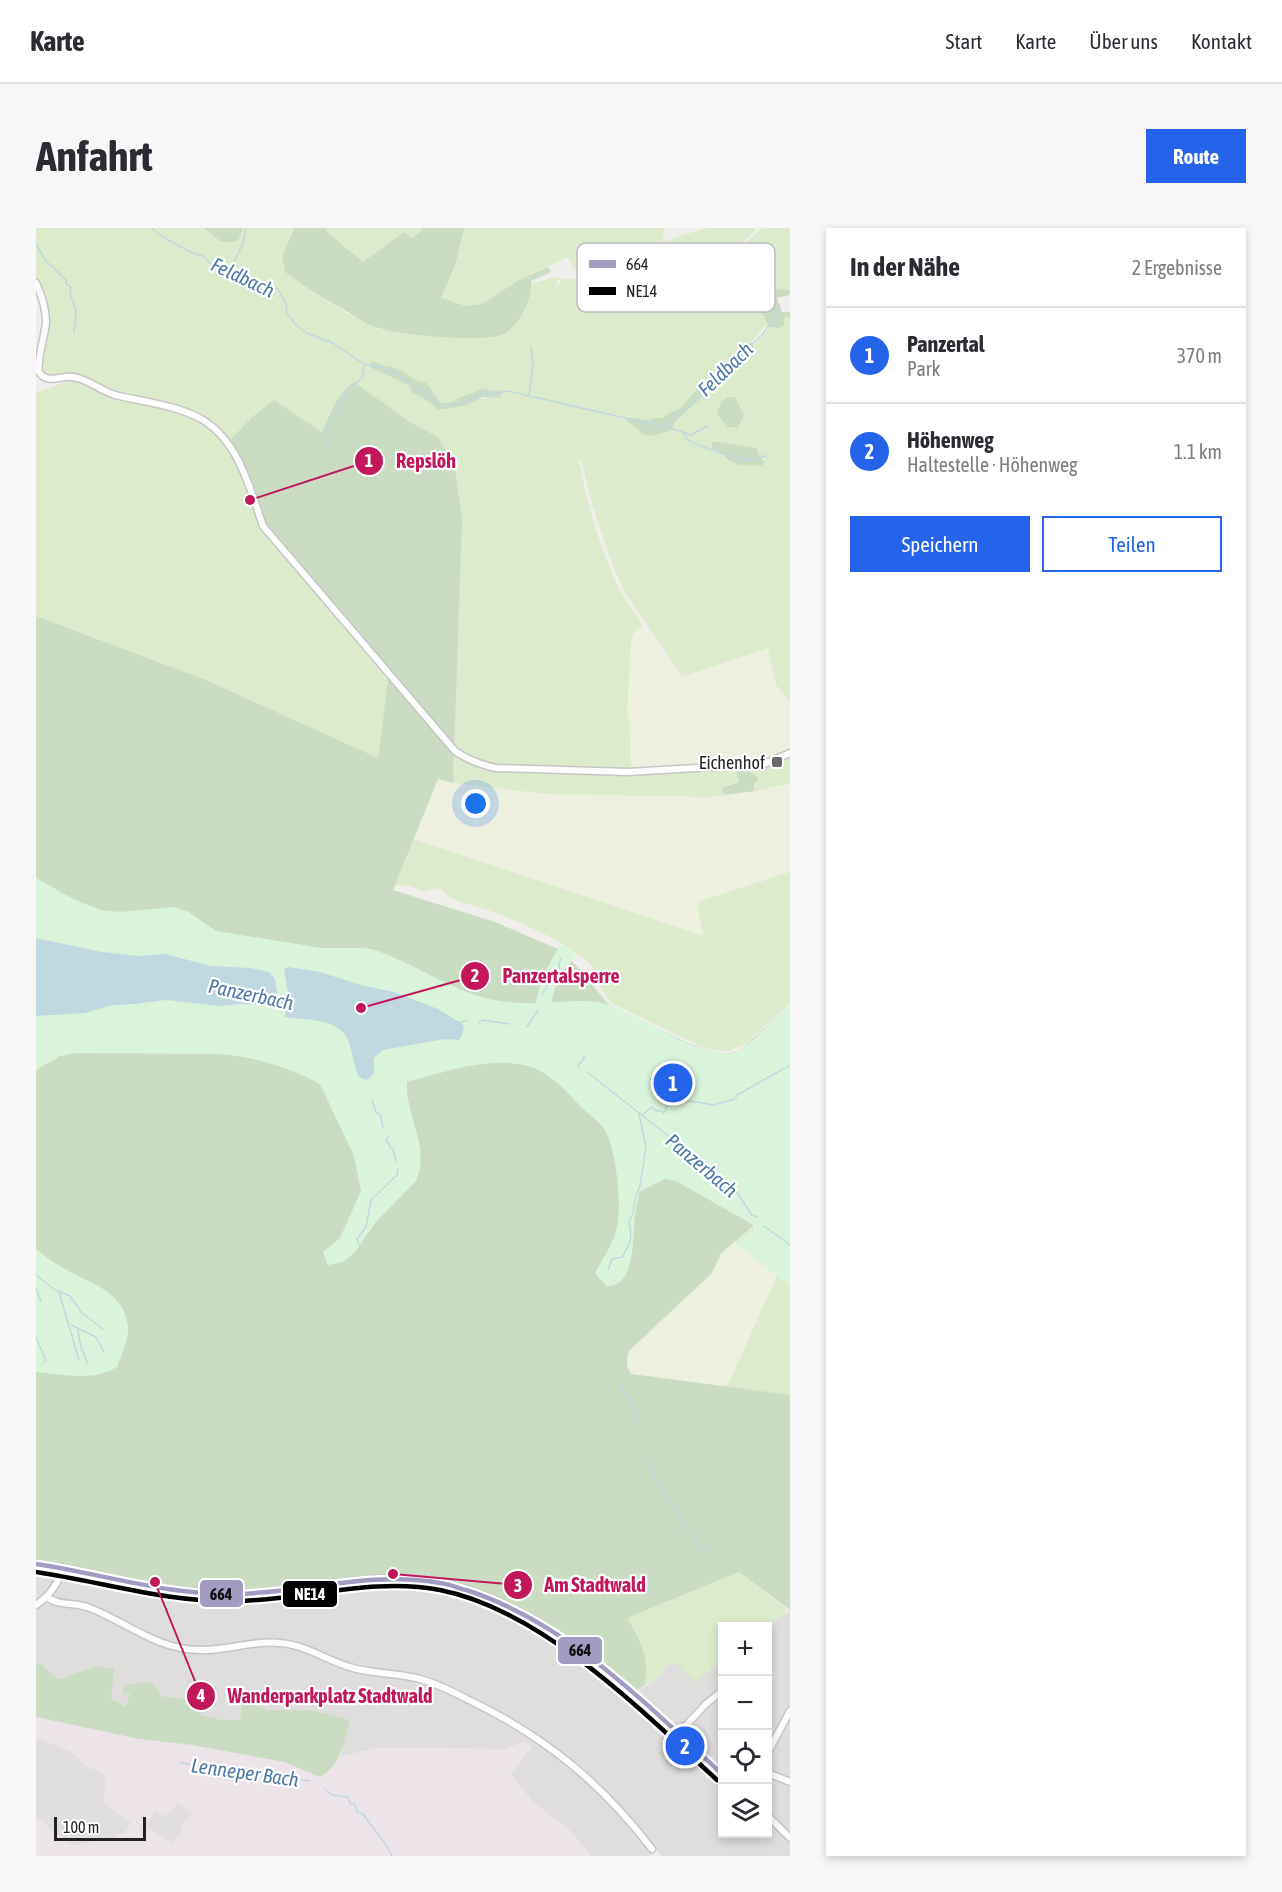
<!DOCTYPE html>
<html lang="de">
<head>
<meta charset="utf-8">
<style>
  body { margin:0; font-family:"Asap Condensed",sans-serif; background:#f7f7f7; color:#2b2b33 }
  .controls { position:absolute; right:18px; bottom:18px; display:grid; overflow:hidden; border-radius:0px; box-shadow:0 3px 9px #0003 }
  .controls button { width:54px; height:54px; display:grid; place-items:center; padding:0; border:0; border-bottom:2px solid #e1e1e2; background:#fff; color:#2b2b33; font:30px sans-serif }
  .scale { position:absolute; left:18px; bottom:15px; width:92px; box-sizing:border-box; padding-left:6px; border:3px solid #222; border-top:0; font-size:16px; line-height:21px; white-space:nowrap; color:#222; -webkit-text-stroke:4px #fff; paint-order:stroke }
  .you { position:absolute; left:440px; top:576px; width:21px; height:21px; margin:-15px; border:4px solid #fff; border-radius:50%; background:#1a73e8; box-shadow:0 0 0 9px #1a73e833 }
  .badge { display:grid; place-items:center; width:39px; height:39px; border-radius:50%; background:#2563eb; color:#fff; font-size:20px; font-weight:700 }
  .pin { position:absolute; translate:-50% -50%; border:3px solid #fff; box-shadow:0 2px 6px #0006 }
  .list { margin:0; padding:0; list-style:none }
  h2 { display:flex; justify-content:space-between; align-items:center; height:78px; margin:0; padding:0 24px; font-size:26px }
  h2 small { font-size:20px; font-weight:400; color:#7c7c81 }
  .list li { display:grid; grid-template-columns:39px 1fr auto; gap:18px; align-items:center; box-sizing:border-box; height:96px; padding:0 24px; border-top:2px solid #e1e1e2 }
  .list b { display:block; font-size:22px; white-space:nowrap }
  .list p { margin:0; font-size:20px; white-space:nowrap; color:#7c7c81 }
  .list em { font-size:20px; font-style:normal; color:#7c7c81 }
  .actions { display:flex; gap:12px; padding:18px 24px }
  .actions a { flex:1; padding:14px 0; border:2px solid #2563eb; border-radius:0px; text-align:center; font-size:21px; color:#2563eb }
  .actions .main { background:#2563eb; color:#fff }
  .icon { flex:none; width:33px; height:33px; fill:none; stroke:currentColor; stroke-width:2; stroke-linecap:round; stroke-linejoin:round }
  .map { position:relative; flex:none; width:754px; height:1628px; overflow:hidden; border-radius:0px }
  header { display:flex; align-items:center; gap:36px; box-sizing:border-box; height:84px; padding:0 30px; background:#fff; border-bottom:2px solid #e1e1e2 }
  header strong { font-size:28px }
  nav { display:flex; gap:33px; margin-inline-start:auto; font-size:21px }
  .intro { display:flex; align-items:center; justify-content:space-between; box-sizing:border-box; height:144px; padding:0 36px }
  h1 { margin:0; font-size:42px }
  .button { padding:15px 27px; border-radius:0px; background:#2563eb; color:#fff; font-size:21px; font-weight:700 }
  main { display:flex; gap:36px; padding:0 36px }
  aside { flex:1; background:#fff; border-radius:0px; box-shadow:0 3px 9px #0003 }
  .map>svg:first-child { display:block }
  .residential { fill:#dfdedc }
  .industrial { fill:#ece4e9 }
  .farmland { fill:#edefdf }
  .grass { fill:#dbebcc; fill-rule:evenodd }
  .forest { fill:#caddc2 }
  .park { fill:#daf4db }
  .parking { fill:#e0dfde }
  .water { fill:#c0d9e1 }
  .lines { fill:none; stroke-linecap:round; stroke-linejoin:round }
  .stream { stroke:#c0d9e1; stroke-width:1.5 }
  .minor-casing { stroke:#c7c6c5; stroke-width:9 }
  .minor { stroke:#fdfcfc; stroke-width:6 }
  .bus-1-casing { stroke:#fff; stroke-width:9 }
  .bus-2-casing { stroke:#fff; stroke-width:9 }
  .bus-1 { stroke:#a39cc2; stroke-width:4.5 }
  .bus-2 { stroke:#000; stroke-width:4.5 }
  .poi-dot { fill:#6a6968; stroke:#fff; stroke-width:2 }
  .labels { text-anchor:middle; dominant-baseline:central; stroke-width:4.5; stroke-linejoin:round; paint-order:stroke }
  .poi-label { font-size:18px; fill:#222; stroke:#fff; text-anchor:end }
  .water-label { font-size:20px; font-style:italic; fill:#4e79a7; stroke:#fff }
  .key { fill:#fff; stroke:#bdbdbd; stroke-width:1.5 }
  .key-label { font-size:16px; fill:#222 }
  .leader { fill:none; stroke:#c2185b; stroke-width:2 }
  .callout-dot { fill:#c2185b; stroke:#fff; stroke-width:2 }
  .mark-label { font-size:18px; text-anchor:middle; font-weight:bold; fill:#fff }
  .callout-label { font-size:20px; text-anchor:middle; font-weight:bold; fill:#c2185b; stroke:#fff; stroke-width:4.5; stroke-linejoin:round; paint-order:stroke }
  .line-badge { stroke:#fff; stroke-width:2 }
  .badge-label { font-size:16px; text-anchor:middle; font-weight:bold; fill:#fff }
  .pale-badge-label { font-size:16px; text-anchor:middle; font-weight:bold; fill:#111 }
</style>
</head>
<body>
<header>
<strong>Karte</strong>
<nav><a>Start</a><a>Karte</a><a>Über uns</a><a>Kontakt</a></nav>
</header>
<div class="intro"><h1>Anfahrt</h1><a class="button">Route</a></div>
<main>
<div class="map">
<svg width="754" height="1628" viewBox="0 0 754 1628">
  <rect width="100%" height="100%" fill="#efeeeb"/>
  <!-- residential -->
  <path class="residential" d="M 0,1336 L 339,1352 L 375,1351 L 432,1363 L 501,1394 L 597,1466 L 618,1453 L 637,1433 L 659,1453 L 686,1433 L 686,1606 L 732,1606 L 731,1398 L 754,1382 L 754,1628 L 625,1628 L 620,1621 L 614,1628 L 555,1628 L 533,1602 L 496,1573 L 474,1546 L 495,1519 L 468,1521 L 340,1520 L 304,1529 L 314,1492 L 277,1482 L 230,1482 L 207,1473 L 204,1492 L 187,1492 L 165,1487 L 166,1474 L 126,1468 L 116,1455 L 108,1454 L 88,1457 L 94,1466 L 91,1478 L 75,1472 L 61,1438 L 22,1451 L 4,1435 L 0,1435 Z"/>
  <!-- industrial -->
  <path class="industrial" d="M 0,1489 L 103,1511 L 156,1517 L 248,1534 L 284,1549 L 289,1546 L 304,1529 L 340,1520 L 468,1521 L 490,1513 L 495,1518 L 474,1546 L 496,1573 L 533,1602 L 555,1628 L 0,1628 Z"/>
  <!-- farmland -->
  <path class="farmland" d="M 607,397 L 644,450 L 732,419 L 740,457 L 754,473 L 754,522 L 722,535 L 596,542 L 593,531 L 591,487 L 595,410 L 599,403 Z
    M 402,551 L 417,555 L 511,566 L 668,569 L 719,563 L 754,555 L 754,644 L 661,674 L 668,709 L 378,611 Z
    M 699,1013 L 741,1048 L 691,1159 L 594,1146 L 591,1133 L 594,1122 L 675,1046 L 684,1029 Z"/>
  <!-- grass -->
  <path class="grass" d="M 0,0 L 168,0 L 185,14 L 203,11 L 207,0 L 257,0 L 246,28 L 249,44 C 276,64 305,83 335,98 C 355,107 448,115 467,107 C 485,99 492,73 495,56 L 515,50 L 523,50 L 520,57 L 522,58 L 526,51 C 551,49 552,56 574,65 C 603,76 635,61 660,47 L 662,49 L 683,40 L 689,35 L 688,32 L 727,0 L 754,0 L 754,62 C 735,64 727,46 719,31 L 717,34 L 730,61 L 725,73 L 732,95 L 717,112 L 658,164 L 644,181 L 633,185 L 627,190 C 621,190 617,192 612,192 C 604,193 601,192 593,195 L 617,208 L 637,202 L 637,195 L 709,129 L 733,99 L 743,100 L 749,88 L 754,89 L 754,473 L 740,457 L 732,420 L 646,449 L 588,363 L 575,333 L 556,276 L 545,231 L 543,232 C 550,273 565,325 584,362 C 591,374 599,386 607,397 L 599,403 L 595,410 L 591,487 C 597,503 592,524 596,542 L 458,537 L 440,533 L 419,520 L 402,209 L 372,193 L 318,155 L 298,178 L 286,204 L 238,172 L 216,189 L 195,211 L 194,216 L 176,195 L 72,162 L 50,151 L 17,149 L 7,146 L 6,128 L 9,119 L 11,97 L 15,88 L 5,56 L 2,56 L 0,52 ZM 338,134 L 349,140 L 373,148 L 380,155 L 397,162 L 400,169 L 405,175 C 419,176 421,170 433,166 C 438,164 441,163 446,160 L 457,163 L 466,162 L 464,170 C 447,168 420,178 402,182 L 392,173 L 377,165 L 372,157 L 336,140 ZM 692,169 L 699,169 L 708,187 L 702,200 L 692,199 L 682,186 L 685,174 ZM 676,214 L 683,214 L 721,220 L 722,226 L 728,231 L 725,238 L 700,236 L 689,231 Z
    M 290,0 L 385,0 L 387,2 L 377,10 L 368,4 L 327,35 L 291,4 Z
    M 428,0 L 629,0 L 626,14 L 670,0 L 721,0 C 697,28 657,48 623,59 L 621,58 C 586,70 571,54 540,43 L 536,39 L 534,32 L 530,30 L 483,52 L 446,76 L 430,78 L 405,70 L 420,35 Z
    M 35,152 L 144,184 L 166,193 L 183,208 L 201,234 L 212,258 L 221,292 L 229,306 L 352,452 L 342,530 L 170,452 L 0,388 L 0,165 Z
    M 419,525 L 447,539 L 680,542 L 720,539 L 754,527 L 754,555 L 719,563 L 720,555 L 711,541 L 700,544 L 703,554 L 689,557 L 686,563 L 689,567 L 675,569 L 511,566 L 417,555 Z
    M 378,611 L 667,708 L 661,674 L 754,644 L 754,775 L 709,816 L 693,823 L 670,821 L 575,775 L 564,759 L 569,754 C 549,720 490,697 455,683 C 438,677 416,675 405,661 L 400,660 L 390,664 L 374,658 L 359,657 Z
    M 754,967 L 754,1167 L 691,1159 L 741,1048 L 699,1013 L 717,1000 L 720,1002 Z
    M 703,1344 L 752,1382 L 731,1398 L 686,1398 L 686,1433 L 659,1454 L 637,1433 L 618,1453 L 609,1457 C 613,1429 604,1414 590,1390 Z"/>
  <!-- forest -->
  <path class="forest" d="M 168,0 L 207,0 L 203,11 L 199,14 L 185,14 Z
    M 258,0 L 290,0 L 291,4 L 327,34 L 368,4 L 377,10 L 386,2 L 385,0 L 428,0 L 420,35 L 405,70 L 430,78 L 446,76 L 483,52 L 512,39 L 515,44 L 495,53 C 497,70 482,101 466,107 C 444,115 361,107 339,99 C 330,97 322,90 315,86 C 292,73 270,60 249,44 L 246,28 Z
    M 730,51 L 742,61 L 754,62 L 754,67 L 741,70 L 746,84 L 754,84 L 754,89 L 749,89 L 748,97 L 743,100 L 733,99 C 725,82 722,78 730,61 L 727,56 Z
    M 713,115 L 716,115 L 718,118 L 709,129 L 638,195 L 637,202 L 617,208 L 606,206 L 601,200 L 593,195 L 591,192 L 595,190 L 612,192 L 619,190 L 627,190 L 633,185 L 644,181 L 658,164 Z
    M 335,134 L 338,134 C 350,140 353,137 362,141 C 373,145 377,155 389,154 C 397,162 398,167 405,175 C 419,176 421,169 433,166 C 438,164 441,163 446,160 L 457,163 L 467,162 L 464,170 L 447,169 L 431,177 L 402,182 L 392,173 L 377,165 L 372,157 L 336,140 Z
    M 318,154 L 372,193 L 402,209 L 419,242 L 426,292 L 417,555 L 402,551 L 357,662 L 459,694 L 522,721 L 538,735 L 574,778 L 652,815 L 675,824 L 688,826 L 703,823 L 754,777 L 730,987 L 683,1027 L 684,1029 L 675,1046 L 594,1122 C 590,1129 589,1140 596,1146 L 754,1167 L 754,1382 L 703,1344 L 591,1390 C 605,1414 613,1428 609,1457 L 597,1466 L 501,1394 L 432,1363 L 375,1351 L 182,1366 L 0,1336 L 0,388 L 170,452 L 342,530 L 353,444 L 229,295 L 194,216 L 195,211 L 216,189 L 238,172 L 286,204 C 294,187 301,165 318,154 Z
    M 692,169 L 699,169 L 708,187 L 702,200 L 692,199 L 681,186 L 685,174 Z
    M 676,214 L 683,214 L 721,220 L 722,226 L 729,234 L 725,238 C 707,237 695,239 684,223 L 676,221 Z
    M 711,541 L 722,550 L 718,558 L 719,563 L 689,567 L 686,563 L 687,559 L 703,554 L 700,544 Z
    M 0,1435 L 4,1435 L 22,1451 L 61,1438 L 78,1441 L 75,1471 L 90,1478 L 94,1466 L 86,1464 L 88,1457 L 108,1454 L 116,1455 L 126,1468 L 166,1474 L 165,1487 L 187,1492 L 204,1492 L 207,1472 L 230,1482 L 277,1482 L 314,1492 C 308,1514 305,1537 284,1549 L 248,1534 L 156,1517 L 103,1511 L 0,1489 Z"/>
  <!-- park -->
  <path class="park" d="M 0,650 L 39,672 L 65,682 L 84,684 L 136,679 L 151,683 L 180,703 L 286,720 L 325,720 L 336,721 C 397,742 429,778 500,775 C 504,752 512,738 524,717 L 529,718 L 541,727 L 523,748 L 515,774 C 531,774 550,771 566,775 C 598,782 673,839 702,823 C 717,815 738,790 754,777 L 754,1058 L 700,1016 L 721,999 L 640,953 L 629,951 L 603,964 C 602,972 600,979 599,987 C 596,1007 601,1060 570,1058 L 559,1045 C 565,1034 573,1022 578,1009 C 588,986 581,929 571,906 C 566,894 551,886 542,876 C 527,859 511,842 488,837 C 449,829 409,844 371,854 C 369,888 395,919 380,953 L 339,995 L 319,1024 L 307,1034 L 292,1037 L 287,1024 L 304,1010 L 325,963 L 318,928 L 284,856 C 254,840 219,829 185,826 L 40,825 L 24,828 L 0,842 Z
    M 0,1021 C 11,1030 22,1038 35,1044 C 59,1057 89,1066 92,1099 C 93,1112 85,1128 81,1139 C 57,1154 26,1146 0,1144 Z"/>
  <!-- parking -->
  <path class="parking" d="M 0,1510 L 35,1523 L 54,1542 L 57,1540 L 70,1548 L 67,1574 L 95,1595 L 90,1603 L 78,1610 L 37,1617 L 0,1589 Z
    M 142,1575 L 156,1585 L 146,1597 L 146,1603 L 136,1616 L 109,1597 L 120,1583 L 130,1589 Z"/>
  <!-- water -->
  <path class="water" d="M 0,710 L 66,724 L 102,728 L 129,726 L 175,738 L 214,740 L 233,744 L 239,751 L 242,768 L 251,771 L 253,770 L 248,741 L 253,739 L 284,744 L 325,757 L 358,764 L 402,781 L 425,795 L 428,798 L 426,808 L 423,812 L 409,811 L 347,822 L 338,830 C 338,840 341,847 330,852 L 323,849 C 317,838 317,824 312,812 C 303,790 268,792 248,789 L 252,778 L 240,775 L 238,778 L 205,776 L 184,778 L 130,772 L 99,776 L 77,777 L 49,785 L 0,788 Z"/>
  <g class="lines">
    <!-- stream -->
    <path class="stream" d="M 116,0 C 121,7 158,27 167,28 L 173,34 L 194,43 L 205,50 L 229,55 L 242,61 L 251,78 L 250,85 L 257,92 L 257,94 L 270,105 L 297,115 L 328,136 L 351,141 L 373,154 L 378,158
      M 0,16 L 10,33 L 30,52 L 30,56 L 35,59 L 34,65 L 40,83 L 38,105
      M 194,43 L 207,15 L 210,0
      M 380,160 L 409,180 C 422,176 437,172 449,163 L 453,167 L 472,163 L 628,199 L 662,170 L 678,151 L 726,107 L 744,80
      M 493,167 L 497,136 L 495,119
      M 632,199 L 655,207 L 671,198
      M 646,203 C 647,205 650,210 651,211 C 657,217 705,232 713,232 C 721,232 725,228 731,228
      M 295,221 L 289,216 L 288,210 C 299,187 305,166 326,150 L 328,136
      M 506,767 L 516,749 L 523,741 L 523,735 L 525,731
      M 424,795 L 431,792
      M 443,795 L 447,792 L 473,796
      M 491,799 L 502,782
      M 543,839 L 542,837 L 549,830 L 547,829
      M 752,839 L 754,837
      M 551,844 L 644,917 L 647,924 L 700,963 L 716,987 L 722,989
      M 336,872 L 340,885 L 344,886 L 347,899
      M 606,887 L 616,879 L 620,883 L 623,882 L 628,885 L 631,878 L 634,875 L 656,873 L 677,877 L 699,871 L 701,867 L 749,840
      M 352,908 L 350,914 L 353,915 L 354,919 L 357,921 L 360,934
      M 728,998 L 754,1017
      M 323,1016 L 321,1011 L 330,999 L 335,972 L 361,947 L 362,941
      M 572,1042 L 576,1031 L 586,1029 C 596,1013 596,1010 593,993 L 597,986 L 599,970 L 604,958 L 610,919 L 603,886
      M 0,1047 L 19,1062 L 34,1068 L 46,1085 L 67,1101
      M 0,1060 L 5,1074
      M 23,1064 L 43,1132
      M 35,1097 L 60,1109 L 68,1124
      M 42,1103 L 45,1119 L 52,1136
      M 0,1109 L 10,1133 L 7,1135
      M 585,1153 L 588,1164 L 595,1171 C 596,1178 600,1182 600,1189 L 606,1192
      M 618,1231 L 617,1241 L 620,1255 L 632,1268 L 637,1281 L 643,1286 L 652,1305 L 663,1318 L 672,1323
      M 144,1534 L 158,1538 L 216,1543 L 274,1553
      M 289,1561 L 296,1567 L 312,1569 L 314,1575 L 319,1577 L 321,1584 L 328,1587 C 336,1600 349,1612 356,1628"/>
    <!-- minor casing -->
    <g class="minor-casing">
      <path id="minor" d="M 0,55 C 6,68 10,81 10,95 C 9,106 0,136 3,144 C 11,157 26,147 37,149 C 52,151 65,163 79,167 C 108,174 141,177 167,192 C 203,214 214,261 227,298 L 233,305 L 419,523 C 432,532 445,537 460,540 L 592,544 L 728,536 L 754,525
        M 0,1336 C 60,1344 118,1364 179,1366 C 240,1368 299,1351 359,1350 C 485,1348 600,1468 686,1546
        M 11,1369 C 21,1378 41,1374 54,1380 C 92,1395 120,1421 163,1422 C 191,1423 217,1412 244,1415 C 270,1417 292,1433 317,1440 C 339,1446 362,1445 384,1451 C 403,1456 421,1466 439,1475 C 512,1511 566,1556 616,1621
        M 0,1377 C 13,1368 23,1356 26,1339
        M 642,1506 L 670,1476 L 686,1463
        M 732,1524 L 754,1483
        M 732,1545 L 754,1554
        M 732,1588 L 754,1610"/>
    </g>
    <!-- minor -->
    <use href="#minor" class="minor"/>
    <!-- bus-1 casing -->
    <g class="bus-1-casing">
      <path id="bus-1" d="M 0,1336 C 67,1346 133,1368 201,1366 C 270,1364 336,1343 404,1355 C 413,1356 422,1360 430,1362 C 531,1394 610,1476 686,1546"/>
    </g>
    <!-- bus-2 casing -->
    <g class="bus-2-casing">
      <path id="bus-2" d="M 0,1344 C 67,1354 133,1375 201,1373 C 269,1372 336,1349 404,1362 C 506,1382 606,1483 681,1552"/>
    </g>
    <!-- bus-1 -->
    <use href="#bus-1" class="bus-1"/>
    <!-- bus-2 -->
    <use href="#bus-2" class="bus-2"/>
  </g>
  <!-- markers -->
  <rect class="poi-dot" x="735" y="528" width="12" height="12" rx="3"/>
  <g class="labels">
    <!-- poi labels -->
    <g class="poi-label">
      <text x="729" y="534">Eichenhof</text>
    </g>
    <!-- water labels -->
    <g class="water-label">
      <text transform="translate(207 49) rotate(25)">Feldbach</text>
      <text transform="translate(689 141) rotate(-44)">Feldbach</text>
      <text transform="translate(215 766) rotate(12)">Panzerbach</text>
      <text transform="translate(666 937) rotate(40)">Panzerbach</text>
      <text transform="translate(209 1544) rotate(8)">Lenneper Bach</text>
    </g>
  </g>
  <!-- legend -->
  <rect x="541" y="15" width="198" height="69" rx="9" class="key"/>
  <rect x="553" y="32" width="27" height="8" fill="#a39cc2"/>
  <rect x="553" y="59" width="27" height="8" fill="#000"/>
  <g class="key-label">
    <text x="590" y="42">664</text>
    <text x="590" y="69">NE14</text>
  </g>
  <!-- callouts -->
  <path class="leader" d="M214 272L333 233M325 780L439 748M357 1346L482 1357M119 1354L165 1468"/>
  <g class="callout-dot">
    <circle cx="214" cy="272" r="6"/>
    <circle cx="325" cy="780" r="6"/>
    <circle cx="357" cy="1346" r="6"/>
    <circle cx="119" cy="1354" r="6"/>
    <circle cx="333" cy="233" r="15"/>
    <circle cx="439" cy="748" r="15"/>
    <circle cx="482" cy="1357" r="15"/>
    <circle cx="165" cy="1468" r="15"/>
  </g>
  <g class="mark-label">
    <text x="333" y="239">1</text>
    <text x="439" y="754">2</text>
    <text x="482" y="1364">3</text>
    <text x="165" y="1474">4</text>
  </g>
  <g class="callout-label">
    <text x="390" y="240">Repslöh</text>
    <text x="525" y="755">Panzertalsperre</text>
    <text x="559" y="1364">Am Stadtwald</text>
    <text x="294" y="1475">Wanderparkplatz Stadtwald</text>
  </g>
  <g class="line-badge">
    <rect x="163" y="1351" width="45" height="29" rx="6" fill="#a39cc2"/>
    <rect x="246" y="1352" width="56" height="28" rx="6" fill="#000"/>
    <rect x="521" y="1408" width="46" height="29" rx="6" fill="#a39cc2"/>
  </g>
  <g class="badge-label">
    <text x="274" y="1372">NE14</text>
  </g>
  <g class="pale-badge-label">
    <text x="185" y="1372">664</text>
    <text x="544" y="1428">664</text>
  </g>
</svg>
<div class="controls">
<button>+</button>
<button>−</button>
<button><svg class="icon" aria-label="locate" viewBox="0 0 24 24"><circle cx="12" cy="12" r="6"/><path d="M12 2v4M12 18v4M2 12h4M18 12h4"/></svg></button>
<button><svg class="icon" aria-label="layers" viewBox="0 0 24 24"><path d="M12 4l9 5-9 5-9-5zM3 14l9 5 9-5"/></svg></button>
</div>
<div class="scale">100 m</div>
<div class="you"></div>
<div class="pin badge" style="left:637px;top:855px">1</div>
<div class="pin badge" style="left:649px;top:1518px">2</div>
</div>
<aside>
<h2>In der Nähe<small>2 Ergebnisse</small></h2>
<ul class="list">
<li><span class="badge">1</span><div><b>Panzertal</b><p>Park</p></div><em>370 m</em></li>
<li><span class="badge">2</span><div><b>Höhenweg</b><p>Haltestelle · Höhenweg</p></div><em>1.1 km</em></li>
</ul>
<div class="actions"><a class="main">Speichern</a><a>Teilen</a></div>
</aside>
</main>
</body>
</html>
